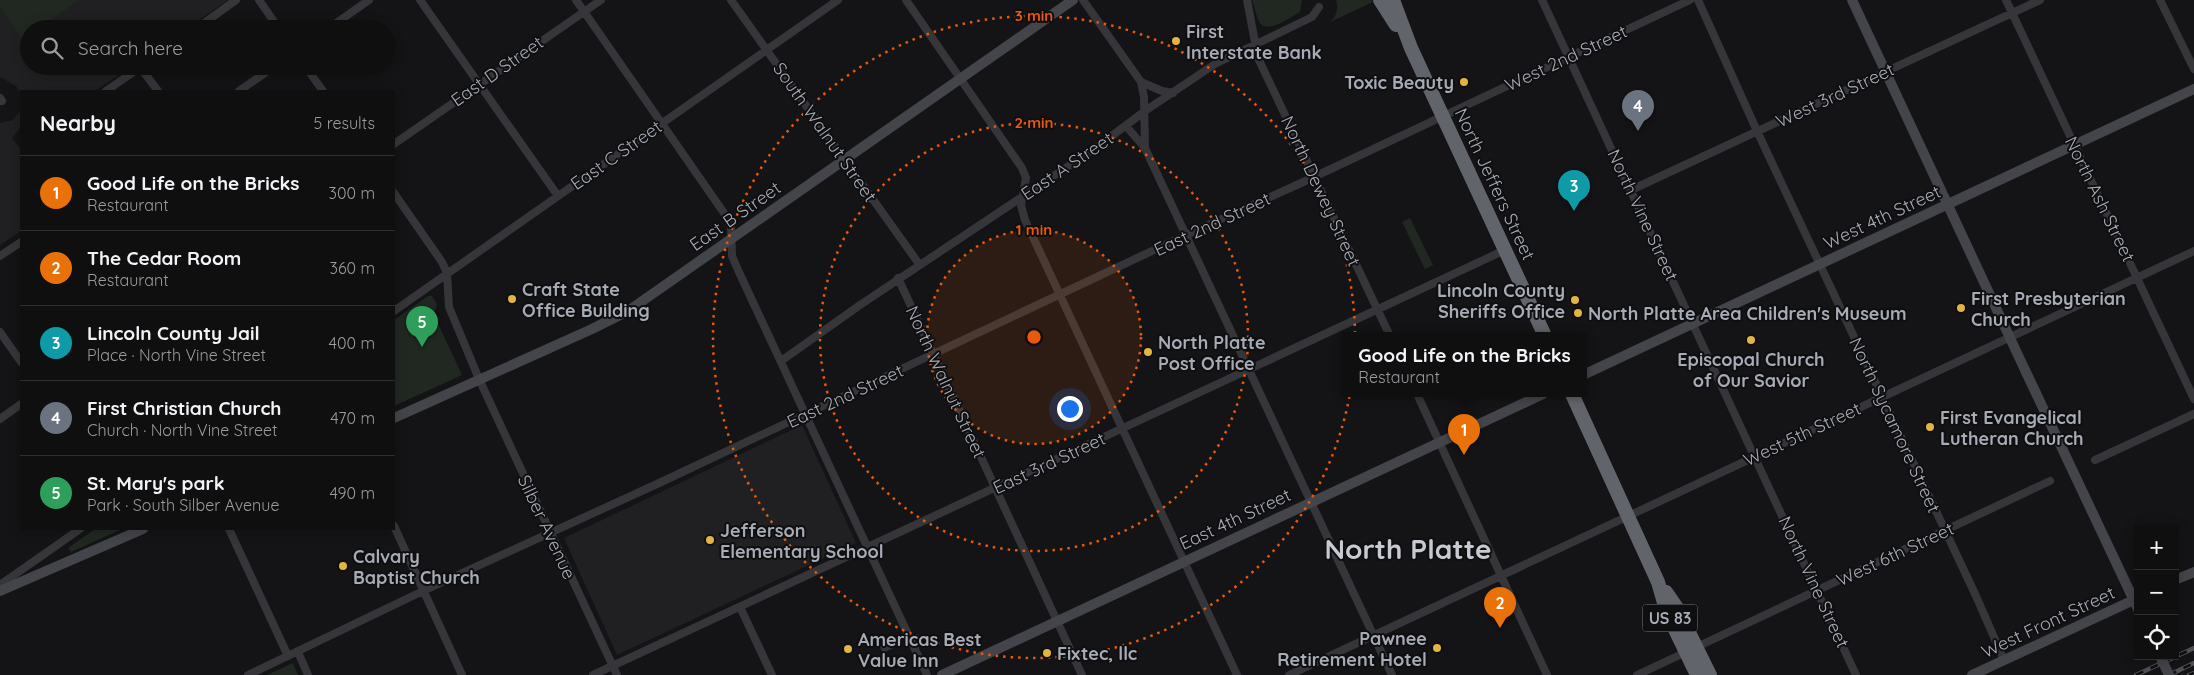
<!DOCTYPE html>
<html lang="en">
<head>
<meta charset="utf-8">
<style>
  body { margin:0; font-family:Quicksand,sans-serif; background:#1d1d1e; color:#f1f3f6 }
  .controls { position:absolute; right:15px; bottom:15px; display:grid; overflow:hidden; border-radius:0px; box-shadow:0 2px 12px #0003 }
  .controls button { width:45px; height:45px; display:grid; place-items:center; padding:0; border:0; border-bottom:1px solid #2f2f30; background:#0f0f10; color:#f1f3f6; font:25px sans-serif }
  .you { position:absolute; left:1069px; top:408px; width:18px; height:18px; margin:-12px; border:4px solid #fff; border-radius:50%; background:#1a73e8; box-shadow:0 0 0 8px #1a73e833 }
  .badge { display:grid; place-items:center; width:32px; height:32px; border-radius:50%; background:#e2b440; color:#fff; font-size:16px; font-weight:700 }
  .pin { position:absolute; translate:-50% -41px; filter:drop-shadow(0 1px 2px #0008) }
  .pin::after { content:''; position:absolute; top:26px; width:18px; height:15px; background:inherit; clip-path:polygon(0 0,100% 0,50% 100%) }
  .popup { position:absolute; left:1342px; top:332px; width:245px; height:65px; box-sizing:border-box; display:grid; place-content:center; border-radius:0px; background:#0f0f10; filter:drop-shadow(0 1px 4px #0005); font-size:16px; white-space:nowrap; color:#9b9c9f }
  .popup b { font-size:19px; color:#f1f3f6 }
  .popup::after { content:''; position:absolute; left:50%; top:100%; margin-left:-10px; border:10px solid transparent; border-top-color:#0f0f10 }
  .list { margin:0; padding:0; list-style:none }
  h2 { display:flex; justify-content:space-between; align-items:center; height:65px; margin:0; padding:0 20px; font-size:21px }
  h2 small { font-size:16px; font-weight:400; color:#9b9c9f }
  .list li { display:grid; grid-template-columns:32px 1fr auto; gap:15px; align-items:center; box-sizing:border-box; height:75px; padding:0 20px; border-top:1px solid #2f2f30 }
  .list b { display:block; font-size:19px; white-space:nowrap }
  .list p { margin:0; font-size:16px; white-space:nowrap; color:#9b9c9f }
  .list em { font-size:16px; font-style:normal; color:#9b9c9f }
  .icon { flex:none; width:28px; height:28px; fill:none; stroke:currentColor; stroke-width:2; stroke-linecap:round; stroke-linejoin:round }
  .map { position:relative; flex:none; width:2194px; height:675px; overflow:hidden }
  .search { position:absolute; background:#0f0f10; box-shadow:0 2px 12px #0003; left:20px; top:20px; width:375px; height:55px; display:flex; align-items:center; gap:12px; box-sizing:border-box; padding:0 18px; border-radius:28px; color:#9b9c9f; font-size:19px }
  .panel { position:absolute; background:#0f0f10; box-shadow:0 2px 12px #0003; left:20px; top:90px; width:375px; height:440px; border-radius:0px }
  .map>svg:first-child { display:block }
  .built { fill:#202023 }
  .green { fill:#212822 }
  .water { fill:#2f363d }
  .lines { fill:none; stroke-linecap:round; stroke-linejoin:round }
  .street { stroke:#36363a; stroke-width:8 }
  .secondary { stroke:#44454a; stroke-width:10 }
  .highway { stroke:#62646b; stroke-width:14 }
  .rail-casing { stroke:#4f5055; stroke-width:4.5 }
  .rail { stroke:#0f0f11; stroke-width:2.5; stroke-dasharray:8; stroke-linecap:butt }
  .secondary-bridge { stroke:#44454a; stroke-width:10 }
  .ring { fill:none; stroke:#e8590c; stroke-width:2.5; stroke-dasharray:2.5 5 }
  .poi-dot { fill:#e2b440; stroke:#0f0f11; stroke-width:2 }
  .labels { text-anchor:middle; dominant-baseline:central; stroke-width:4; stroke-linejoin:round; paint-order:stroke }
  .shield { fill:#0f0f11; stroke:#797c84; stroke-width:1 }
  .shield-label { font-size:16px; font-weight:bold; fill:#a7abb5 }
  .poi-label { font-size:18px; font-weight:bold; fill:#a7abb5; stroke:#0f0f11; text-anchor:start }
  .street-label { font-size:18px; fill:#a7abb5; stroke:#0f0f11 }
  .town-label { font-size:28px; font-weight:bold; fill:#c8cad1; stroke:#0f0f11 }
  .centre { fill:#e8590c; stroke:#0f0f11; stroke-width:2.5 }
  .ring-label { font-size:15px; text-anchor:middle; font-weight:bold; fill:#e8590c; stroke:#0f0f11; stroke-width:4; stroke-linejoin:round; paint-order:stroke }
</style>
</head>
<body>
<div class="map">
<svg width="2194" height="675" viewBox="0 0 2194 675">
  <rect width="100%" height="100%" fill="#141416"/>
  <!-- built -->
  <path class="built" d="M 0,0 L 228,0 L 186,29 L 29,29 L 29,66 L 132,66 L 95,91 L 21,91 L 21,94 L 16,86 L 0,77 Z
    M 21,110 L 21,127 L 12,138 L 21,150 L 21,231 L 0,245 L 0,123 L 13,120 Z
    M 802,425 L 856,543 L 617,655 L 564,538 Z"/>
  <!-- green -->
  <path class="green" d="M 0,0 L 79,0 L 37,29 L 29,29 L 29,34 L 22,39 L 0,6 Z
    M 1252,0 L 1302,0 L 1300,12 C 1291,17 1268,34 1260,23 C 1256,17 1255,7 1252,0 Z
    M 1336,0 L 1371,0 L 1373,2 L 1330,22 C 1336,16 1339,10 1336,0 Z
    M 1410,218 L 1433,265 L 1425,269 L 1402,222 Z
    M 428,296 L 432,296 L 437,304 L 434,315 L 462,375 L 394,406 L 394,320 Z
    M 95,529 L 122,529 L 71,552 L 68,548 Z
    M 293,663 L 298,675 L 267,675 Z"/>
  <!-- water -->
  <path class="water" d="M 883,642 L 885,645 L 890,642 L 893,648 L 883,653 L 878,644 Z"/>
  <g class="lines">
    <!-- street -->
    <path class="street" d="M 259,0 L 279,29
      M 420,0 L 558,196
      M 576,0 L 724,213 L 731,226 L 732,256 L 738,270 L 927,675
      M 731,0 L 919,264
      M 906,0 L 1022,168 L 1026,178 L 1021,205 L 1025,220 L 1237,675
      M 1083,0 L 1141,82 L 1144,97 L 1145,148 L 1392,675
      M 1247,0 L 1258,58 L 1390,336
      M 1542,0 L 1856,675
      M 1698,0 L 1757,131 L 1976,596 L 2004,660
      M 2006,0 L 2194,399
      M 2160,0 L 2194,69
      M 196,29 L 236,0
      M 328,29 L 369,0
      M 305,66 L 323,91
      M 140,67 L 158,91
      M 1141,82 L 1162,91 L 1173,93
      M 106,91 L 142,66
      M 239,91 L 275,66
      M 0,98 L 2,101
      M 1126,126 L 1145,148
      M 394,144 L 601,0
      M 1631,190 L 2040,0
      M 394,193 L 442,262 L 447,273 L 449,307 L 479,379 L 617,675
      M 0,256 L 21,242
      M 898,278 L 1082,675
      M 394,311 L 838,0
      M 0,332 L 21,362
      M 781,361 L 860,305 L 1097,147 L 1145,111 L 1215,64 L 1312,17 L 1319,7
      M 1417,394 L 1547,675
      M 0,419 L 21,404
      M 2095,460 L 2194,414
      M 394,526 L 462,675
      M 229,529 L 288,656
      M 0,585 L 80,529
      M 740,607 L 772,675
      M 298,652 L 308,675
      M 248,675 L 423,591 L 657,484 L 1186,235 L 1301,183 L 1690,0
      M 593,675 L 1505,250
      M 1289,675 L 2194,251
      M 1637,675 L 2050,481"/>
    <!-- secondary -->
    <path class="secondary" d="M 1852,0 L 2025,370
      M 1583,375 L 2194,89
      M 394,418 L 592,329 L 628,311 L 1073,0
      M 2175,580 L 2194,572
      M 0,591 L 143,529
      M 942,675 L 1543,394
      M 1972,675 L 2138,598"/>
    <!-- highway -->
    <path class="highway" d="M 1380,0 L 1396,25
      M 1393,0 L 1411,48 L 1545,336
      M 1572,394 L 1658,582 L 1667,613 L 1697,675
      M 1666,592 L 1677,608 L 1710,675"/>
    <!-- rail casing -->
    <g class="rail-casing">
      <path id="rail" d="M 2136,675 L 2194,648
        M 2169,675 L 2194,663
        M 2189,675 L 2194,673"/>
    </g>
    <!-- rail -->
    <use href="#rail" class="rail"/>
    <!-- secondary-bridge -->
    <path class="secondary-bridge" d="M 2025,370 L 2138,609
      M 2160,656 L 2169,675"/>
  </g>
  <!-- distance rings -->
  <circle cx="1034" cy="337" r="107" fill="#e8590c" fill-opacity=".12"/>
  <g class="ring">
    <circle cx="1034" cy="337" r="107"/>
    <circle cx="1034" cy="337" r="214"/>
    <circle cx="1034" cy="337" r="321"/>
  </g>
  <!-- markers -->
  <g class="poi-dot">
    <circle cx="1176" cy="41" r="5"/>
    <circle cx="1464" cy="82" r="5"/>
    <circle cx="512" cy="299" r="5"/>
    <circle cx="1575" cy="300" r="5"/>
    <circle cx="1961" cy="308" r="5"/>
    <circle cx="1578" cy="313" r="5"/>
    <circle cx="1751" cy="340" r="5"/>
    <circle cx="1148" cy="352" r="5"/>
    <circle cx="1930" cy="427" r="5"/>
    <circle cx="710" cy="540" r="5"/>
    <circle cx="343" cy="566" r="5"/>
    <circle cx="1437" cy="648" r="5"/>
    <circle cx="848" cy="649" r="5"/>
    <circle cx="1047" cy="653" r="5"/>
  </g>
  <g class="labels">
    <!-- shield labels -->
    <rect class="shield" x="1642.5" y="604.5" width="55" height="27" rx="4"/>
    <g class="shield-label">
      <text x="1670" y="618">US 83</text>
    </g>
    <!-- poi labels -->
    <g class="poi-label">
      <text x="1186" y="31">First<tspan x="1186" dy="21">Interstate Bank</tspan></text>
      <text x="1454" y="82" text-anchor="end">Toxic Beauty</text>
      <text x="522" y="289">Craft State<tspan x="522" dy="21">Office Building</tspan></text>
      <text x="1565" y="290" text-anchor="end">Lincoln County<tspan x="1565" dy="21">Sheriffs Office</tspan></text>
      <text x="1971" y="298">First Presbyterian<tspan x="1971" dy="21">Church</tspan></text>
      <text x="1588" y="313">North Platte Area Children's Museum</text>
      <text x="1158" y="342">North Platte<tspan x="1158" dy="21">Post Office</tspan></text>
      <text x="1751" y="359" text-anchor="middle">Episcopal Church<tspan x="1751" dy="21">of Our Savior</tspan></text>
      <text x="1940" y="417">First Evangelical<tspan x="1940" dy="21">Lutheran Church</tspan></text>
      <text x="720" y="530">Jefferson<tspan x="720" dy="21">Elementary School</tspan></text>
      <text x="353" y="556">Calvary<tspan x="353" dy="21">Baptist Church</tspan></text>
      <text x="1427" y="638" text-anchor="end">Pawnee<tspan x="1427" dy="21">Retirement Hotel</tspan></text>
      <text x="858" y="639">Americas Best<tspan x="858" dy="21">Value Inn</tspan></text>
      <text x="1057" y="653">Fixtec, llc</text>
    </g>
    <!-- street labels -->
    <g class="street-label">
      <text transform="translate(1566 58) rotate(-25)">West 2nd Street</text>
      <text transform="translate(497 71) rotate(-35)">East D Street</text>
      <text transform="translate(1835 95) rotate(-25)">West 3rd Street</text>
      <text transform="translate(825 132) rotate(55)">South Walnut Street</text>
      <text transform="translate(616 155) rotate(-35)">East C Street</text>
      <text transform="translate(1067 166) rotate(-34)">East A Street</text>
      <text transform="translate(1495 184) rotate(65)">North Jeffers Street</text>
      <text transform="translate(1321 191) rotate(65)">North Dewey Street</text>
      <text transform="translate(2100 199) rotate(64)">North Ash Street</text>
      <text transform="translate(1643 215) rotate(65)">North Vine Street</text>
      <text transform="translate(735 216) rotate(-35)">East B Street</text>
      <text transform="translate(1882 217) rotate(-25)">West 4th Street</text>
      <text transform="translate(1212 224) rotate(-25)">East 2nd Street</text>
      <text transform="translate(946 382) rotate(65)">North Walnut Street</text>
      <text transform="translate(845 396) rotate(-25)">East 2nd Street</text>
      <text transform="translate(1895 425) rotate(65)">North Sycamore Street</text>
      <text transform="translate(1802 434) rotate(-25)">West 5th Street</text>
      <text transform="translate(1049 463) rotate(-25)">East 3rd Street</text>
      <text transform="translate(1235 519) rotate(-25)">East 4th Street</text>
      <text transform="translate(547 527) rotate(65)">Silber Avenue</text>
      <text transform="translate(1895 554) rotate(-25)">West 6th Street</text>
      <text transform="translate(1814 582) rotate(65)">North Vine Street</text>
      <text transform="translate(2048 622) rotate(-25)">West Front Street</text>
    </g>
    <!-- town labels -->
    <g class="town-label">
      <text x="1408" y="548">North Platte</text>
    </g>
  </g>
  <circle cx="1034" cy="337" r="8" class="centre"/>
  <g class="ring-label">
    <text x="1034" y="21">3 min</text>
    <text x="1034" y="128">2 min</text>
    <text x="1034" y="235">1 min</text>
  </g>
</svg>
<div class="controls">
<button>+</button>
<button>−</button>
<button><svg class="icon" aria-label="locate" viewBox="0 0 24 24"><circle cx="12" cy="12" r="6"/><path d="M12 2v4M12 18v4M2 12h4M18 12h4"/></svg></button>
</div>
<div class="you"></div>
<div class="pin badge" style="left:1464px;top:455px;background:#e8710a">1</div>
<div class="popup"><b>Good Life on the Bricks</b>Restaurant</div>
<div class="pin badge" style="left:1500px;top:628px;background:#e8710a">2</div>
<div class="pin badge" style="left:1574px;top:211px;background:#0f9aa8">3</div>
<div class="pin badge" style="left:1638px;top:131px;background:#6b7280">4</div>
<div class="pin badge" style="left:422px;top:347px;background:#2e9e5b">5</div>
<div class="search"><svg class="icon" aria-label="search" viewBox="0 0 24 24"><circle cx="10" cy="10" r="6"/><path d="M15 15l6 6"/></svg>Search here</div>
<section class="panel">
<h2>Nearby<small>5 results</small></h2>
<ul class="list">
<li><span class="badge" style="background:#e8710a">1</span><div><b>Good Life on the Bricks</b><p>Restaurant</p></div><em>300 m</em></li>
<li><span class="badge" style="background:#e8710a">2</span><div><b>The Cedar Room</b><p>Restaurant</p></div><em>360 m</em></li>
<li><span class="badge" style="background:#0f9aa8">3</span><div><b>Lincoln County Jail</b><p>Place · North Vine Street</p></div><em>400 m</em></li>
<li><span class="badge" style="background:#6b7280">4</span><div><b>First Christian Church</b><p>Church · North Vine Street</p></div><em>470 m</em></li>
<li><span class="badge" style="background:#2e9e5b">5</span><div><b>St. Mary's park</b><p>Park · South Silber Avenue</p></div><em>490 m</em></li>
</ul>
</section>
</div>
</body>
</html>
